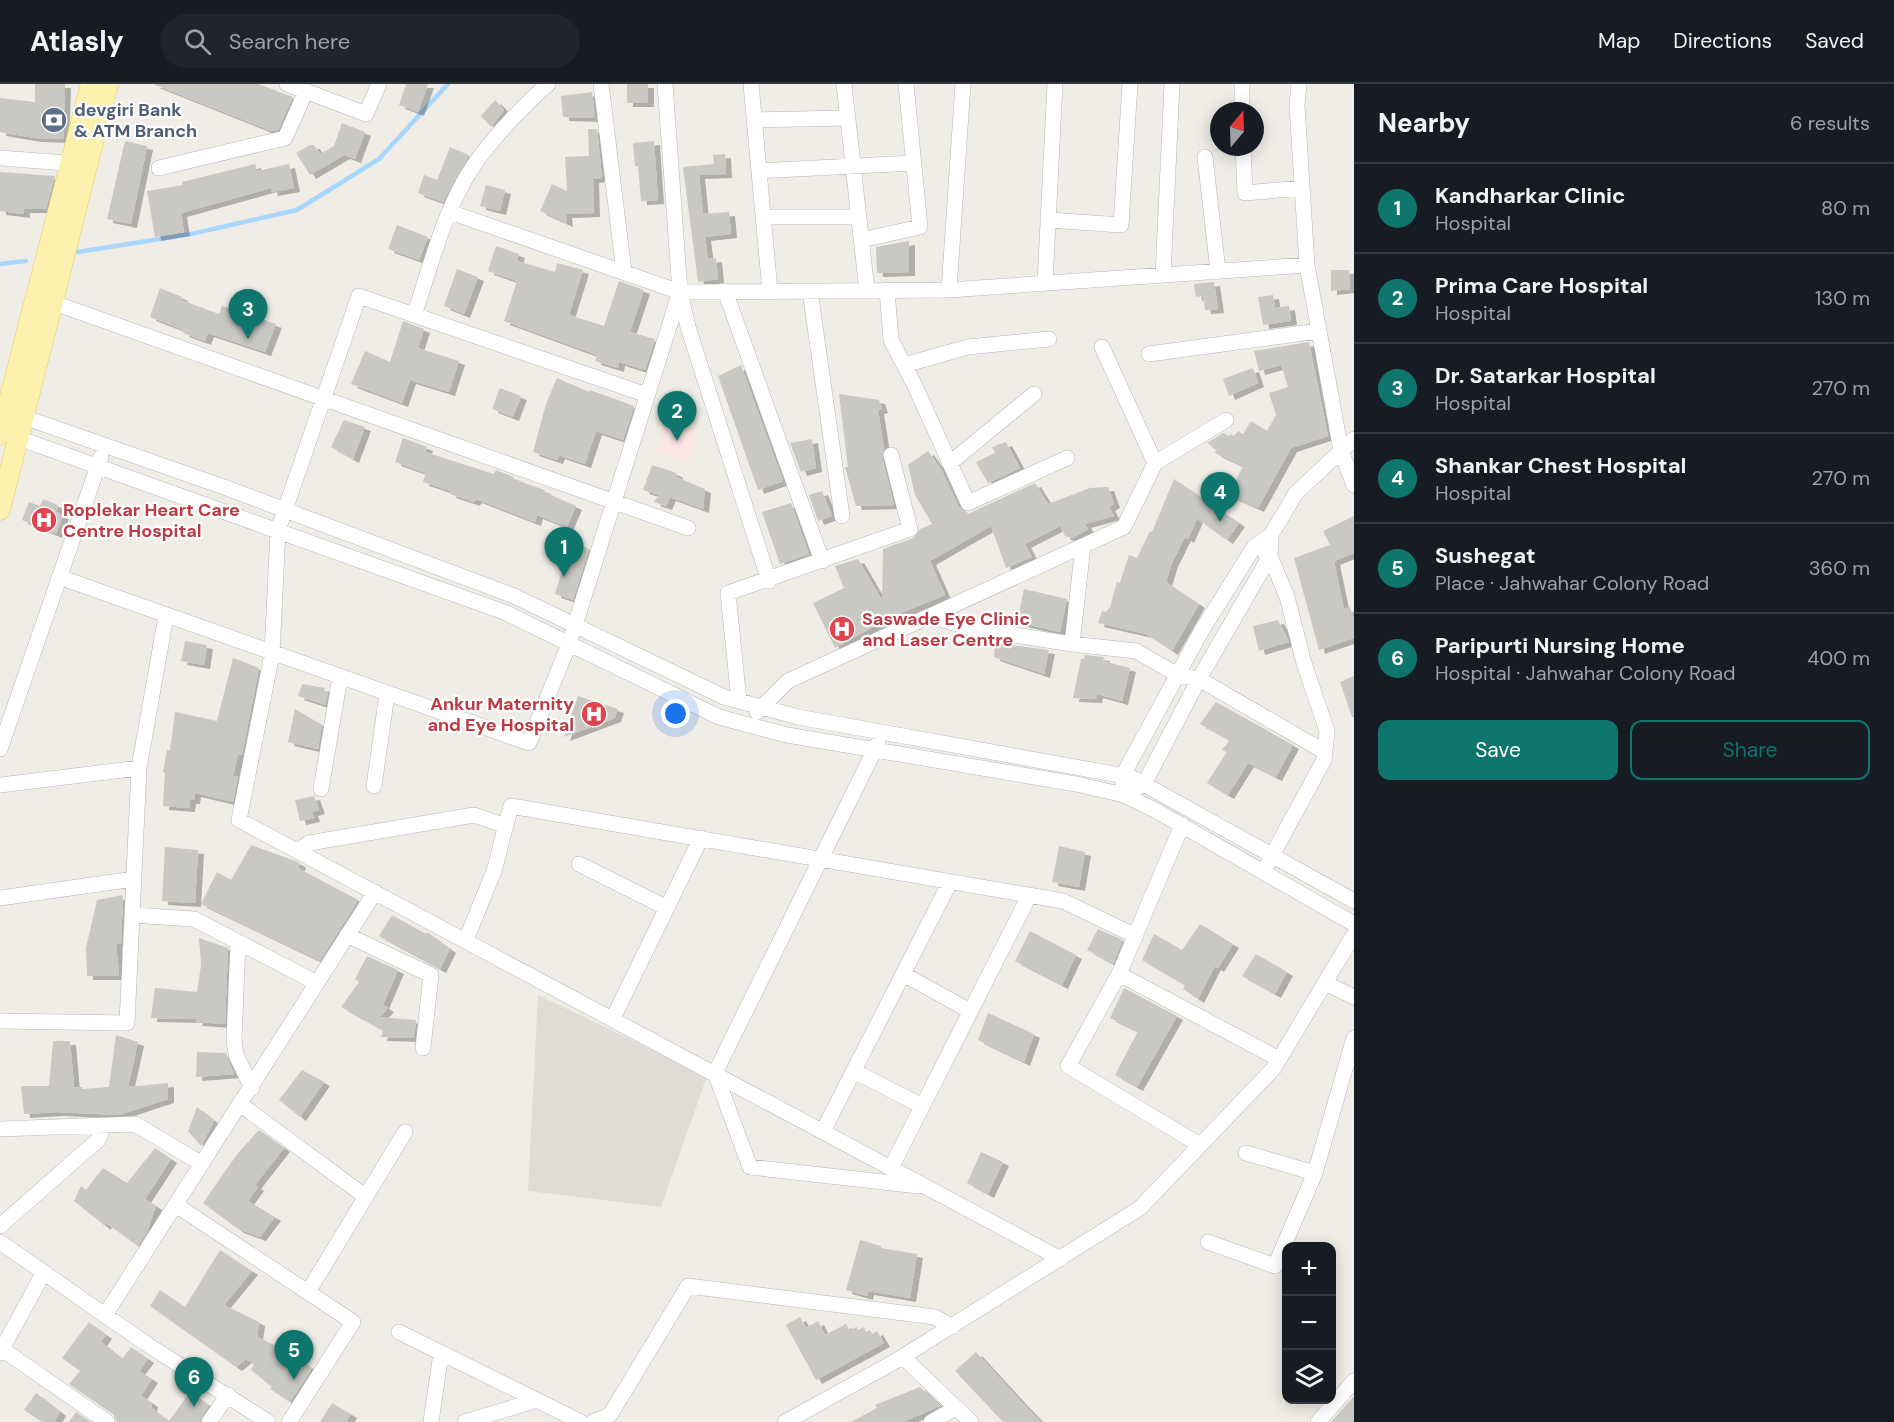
<!DOCTYPE html>
<html lang="en">
<head>
<meta charset="utf-8">
<style>
  body { margin:0; font-family:"DM Sans",sans-serif; background:#20242c; color:#f1f3f6 }
  .controls { position:absolute; right:18px; bottom:18px; display:grid; overflow:hidden; border-radius:12px; box-shadow:0 3px 15px #0003 }
  .controls button { width:54px; height:54px; display:grid; place-items:center; padding:0; border:0; border-bottom:2px solid #363941; background:#171b24; color:#f1f3f6; font:30px sans-serif }
  .compass { position:absolute; left:1210px; top:18px; width:54px; height:54px; border-radius:50%; background:#171b24; box-shadow:0 3px 15px #0003; rotate:19deg }
  .you { position:absolute; left:676px; top:630px; width:21px; height:21px; margin:-15px; border:4px solid #fff; border-radius:50%; background:#1a73e8; box-shadow:0 0 0 9px #1a73e833 }
  .badge { display:grid; place-items:center; width:39px; height:39px; border-radius:50%; background:#0f766e; color:#fff; font-size:20px; font-weight:700 }
  .pin { position:absolute; translate:-50% -50px; filter:drop-shadow(0 2px 3px #0008) }
  .pin::after { content:''; position:absolute; top:32px; width:21px; height:18px; background:inherit; clip-path:polygon(0 0,100% 0,50% 100%) }
  .list { margin:0; padding:0; list-style:none }
  h2 { display:flex; justify-content:space-between; align-items:center; height:78px; margin:0; padding:0 24px; font-size:26px }
  h2 small { font-size:20px; font-weight:400; color:#9ea1a6 }
  .list li { display:grid; grid-template-columns:39px 1fr auto; gap:18px; align-items:center; box-sizing:border-box; height:90px; padding:0 24px; border-top:2px solid #363941 }
  .list b { display:block; font-size:22px; white-space:nowrap }
  .list p { margin:0; font-size:20px; white-space:nowrap; color:#9ea1a6 }
  .list em { font-size:20px; font-style:normal; color:#9ea1a6 }
  .actions { display:flex; gap:12px; padding:18px 24px }
  .actions a { flex:1; padding:14px 0; border:2px solid #0f766e; border-radius:12px; text-align:center; font-size:21px; color:#0f766e }
  .actions .main { background:#0f766e; color:#fff }
  .icon { flex:none; width:33px; height:33px; fill:none; stroke:currentColor; stroke-width:2; stroke-linecap:round; stroke-linejoin:round }
  .map { position:relative; flex:none; width:1354px; height:1338px; overflow:hidden }
  header { display:flex; align-items:center; gap:36px; box-sizing:border-box; height:84px; padding:0 30px; background:#171b24; border-bottom:2px solid #363941 }
  header strong { font-size:28px }
  nav { display:flex; gap:33px; margin-inline-start:auto; font-size:21px }
  .search { width:420px; height:54px; background:#20242c; display:flex; align-items:center; gap:15px; box-sizing:border-box; padding:0 21px; border-radius:33px; color:#9ea1a6; font-size:22px }
  main { display:flex }
  aside { flex:1; background:#171b24 }
  .map>svg:first-child { display:block }
  .education { fill:#dfdcd4 }
  .medical { fill:#fbe6e3 }
  .lines { fill:none; stroke-linecap:round; stroke-linejoin:round }
  .stream { stroke:#a8d6fd; stroke-width:4.5 }
  .building { fill:#cac8c3; filter:url(#shadow) }
  .minor-casing { stroke:#b3b6ba; stroke-width:16 }
  .major-casing { stroke:#eeca60; stroke-width:21 }
  .minor { stroke:#fff; stroke-width:15 }
  .major { stroke:#fdf2ad; stroke-width:20 }
  .labels { text-anchor:middle; dominant-baseline:central; stroke-width:4.5; stroke-linejoin:round; paint-order:stroke }
  .service-label { font-size:18px; font-weight:bold; fill:#4e5e75; stroke:#fff; text-anchor:start }
  .health-label { font-size:18px; font-weight:bold; fill:#be3a42; stroke:#fff; text-anchor:start }
</style>
</head>
<body>
<header>
<strong>Atlasly</strong>
<div class="search"><svg class="icon" aria-label="search" viewBox="0 0 24 24"><circle cx="10" cy="10" r="6"/><path d="M15 15l6 6"/></svg>Search here</div>
<nav><a>Map</a><a>Directions</a><a>Saved</a></nav>
</header>
<main>
<div class="map">
<svg width="1354" height="1338" viewBox="0 0 1354 1338">
  <defs>
    <filter id="shadow"><feDropShadow dx="6" dy="4" stdDeviation="0" flood-color="#0004"/></filter>
  </defs>
  <rect width="100%" height="100%" fill="#efede6"/>
  <!-- education -->
  <path class="education" d="M 538,911 L 707,992 L 661,1123 L 528,1107 Z"/>
  <!-- medical -->
  <path class="medical" d="M 667,334 L 697,346 L 689,379 L 657,367 Z"/>
  <g class="lines">
    <!-- stream -->
    <path class="stream" d="M 78,168 L 191,150 L 297,126 L 379,75 L 448,0
      M 0,180 L 26,177"/>
  </g>
  <!-- building -->
  <path class="building" d="M 35,0 L 65,0 L 63,55 L 35,54 L 0,48 L 0,14 L 35,18 Z
    M 153,0 L 258,0 L 293,13 L 278,46 L 271,47 Z
    M 406,0 L 428,0 L 418,28 L 399,21 Z
    M 627,0 L 648,0 L 648,19 L 627,19 Z
    M 592,8 L 595,34 L 563,33 L 561,12 Z
    M 495,16 L 504,26 L 491,43 L 481,32 Z
    M 342,39 L 365,48 L 355,75 L 344,71 L 310,91 L 296,69 L 310,61 L 314,61 L 320,70 L 334,62 Z
    M 588,45 L 597,45 L 602,94 L 593,95 L 594,129 L 566,130 L 567,139 L 540,127 L 552,100 L 567,107 L 565,73 L 589,72 Z
    M 125,57 L 147,62 L 131,140 L 107,135 Z
    M 654,57 L 658,116 L 641,117 L 638,82 L 635,82 L 633,59 Z
    M 450,63 L 469,71 L 443,118 L 418,109 L 424,91 L 437,96 Z
    M 725,70 L 726,90 L 699,91 L 703,130 L 729,128 L 731,150 L 705,153 L 708,175 L 716,174 L 718,195 L 698,198 L 683,83 L 714,80 L 713,71 Z
    M 255,80 L 257,87 L 289,80 L 294,104 L 272,108 L 271,104 L 181,129 L 184,148 L 155,153 L 147,107 L 183,101 L 182,98 Z
    M 0,88 L 55,92 L 46,125 L 24,125 L 24,130 L 0,127 Z
    M 486,101 L 505,106 L 500,127 L 480,122 Z
    M 397,141 L 428,153 L 419,176 L 388,165 Z
    M 909,157 L 909,188 L 877,189 L 876,163 Z
    M 496,162 L 519,170 L 517,177 L 555,188 L 557,179 L 583,186 L 569,231 L 604,242 L 619,197 L 644,206 L 630,248 L 655,255 L 645,286 L 619,278 L 618,284 L 595,277 L 597,271 L 504,237 L 517,197 L 488,187 Z
    M 457,185 L 478,193 L 464,230 L 444,222 Z
    M 1331,186 L 1349,186 L 1350,205 L 1331,207 Z
    M 1214,198 L 1218,225 L 1205,226 L 1203,212 L 1196,213 L 1194,200 Z
    M 160,204 L 182,213 L 181,216 L 219,230 L 222,222 L 276,240 L 265,268 L 208,249 L 205,257 L 183,249 L 184,246 L 150,233 Z
    M 1273,211 L 1275,224 L 1289,222 L 1291,237 L 1263,241 L 1258,213 Z
    M 403,237 L 424,245 L 418,264 L 459,277 L 449,308 L 410,296 L 402,319 L 351,300 L 365,267 L 390,278 Z
    M 1309,258 L 1328,352 L 1291,364 L 1258,424 L 1229,411 L 1243,382 L 1215,369 L 1216,366 L 1207,359 L 1223,349 L 1229,352 L 1230,350 L 1234,352 L 1238,347 L 1243,350 L 1251,337 L 1267,347 L 1276,331 L 1269,309 L 1288,303 L 1281,281 L 1259,287 L 1254,267 Z
    M 741,281 L 783,397 L 758,406 L 718,292 Z
    M 1253,284 L 1258,299 L 1229,312 L 1223,295 Z
    M 557,294 L 589,308 L 590,306 L 634,322 L 623,356 L 596,347 L 585,380 L 559,371 L 557,376 L 533,368 L 546,320 Z
    M 500,304 L 521,312 L 513,333 L 492,325 Z
    M 839,310 L 879,316 L 882,325 L 878,326 L 884,365 L 882,373 L 894,421 L 856,422 L 845,383 L 848,383 Z
    M 344,336 L 365,343 L 353,375 L 331,363 Z
    M 403,354 L 427,363 L 425,368 L 494,390 L 496,386 L 514,393 L 513,395 L 545,406 L 544,408 L 576,422 L 567,443 L 537,431 L 535,438 L 476,415 L 474,418 L 450,410 L 451,407 L 423,398 L 426,389 L 395,378 Z
    M 812,355 L 816,384 L 801,388 L 790,359 Z
    M 1006,358 L 1020,384 L 988,399 L 976,378 L 995,369 L 992,363 Z
    M 928,367 L 942,387 L 959,423 L 968,430 L 1035,399 L 1048,420 L 1090,404 L 1108,403 L 1114,420 L 1109,423 L 1114,432 L 1085,440 L 1088,445 L 1073,454 L 1065,452 L 1060,442 L 1025,460 L 1032,473 L 1006,484 L 991,442 L 930,477 L 945,511 L 891,533 L 835,564 L 813,519 L 844,504 L 835,482 L 858,475 L 882,516 L 883,465 L 913,454 L 920,445 L 932,440 L 915,411 L 908,381 Z
    M 652,381 L 674,388 L 677,390 L 676,393 L 705,405 L 703,425 L 670,413 L 666,422 L 654,418 L 659,411 L 643,406 Z
    M 1174,395 L 1239,439 L 1227,456 L 1197,435 L 1188,455 L 1185,453 L 1172,479 L 1166,498 L 1199,520 L 1172,567 L 1146,550 L 1098,539 L 1102,527 L 1106,528 L 1110,523 L 1117,498 L 1120,499 L 1129,471 L 1137,474 L 1150,447 L 1152,448 Z
    M 822,407 L 832,432 L 818,437 L 809,411 Z
    M 43,415 L 58,421 L 56,428 L 63,431 L 56,450 L 22,436 L 29,418 L 40,422 Z
    M 791,419 L 809,470 L 780,480 L 762,428 Z
    M 1354,432 L 1354,469 L 1334,477 L 1344,525 L 1350,523 L 1354,535 L 1354,554 L 1319,566 L 1294,474 L 1330,461 L 1323,447 Z
    M 571,456 L 589,465 L 573,516 L 555,510 Z
    M 1024,505 L 1067,515 L 1060,548 L 1017,538 Z
    M 1278,536 L 1289,558 L 1259,567 L 1253,542 Z
    M 185,557 L 207,561 L 204,581 L 181,577 Z
    M 995,559 L 1049,566 L 1044,590 L 994,573 Z
    M 1085,571 L 1104,573 L 1103,577 L 1130,584 L 1122,617 L 1097,610 L 1096,615 L 1073,614 L 1081,575 L 1084,575 Z
    M 233,574 L 259,584 L 242,671 L 238,670 L 233,692 L 238,693 L 233,718 L 195,709 L 194,716 L 190,716 L 189,724 L 163,722 L 165,689 L 163,688 L 167,666 L 170,666 L 175,628 L 217,637 Z
    M 1354,592 L 1354,633 L 1352,633 L 1340,598 Z
    M 302,600 L 325,604 L 324,607 L 328,608 L 325,621 L 298,612 Z
    M 578,612 L 618,625 L 615,634 L 564,653 Z
    M 1216,618 L 1293,661 L 1276,693 L 1248,679 L 1228,711 L 1207,699 L 1227,668 L 1222,666 L 1230,656 L 1200,640 Z
    M 295,625 L 322,641 L 318,665 L 288,658 Z
    M 314,712 L 319,726 L 312,728 L 314,734 L 300,737 L 295,716 Z
    M 251,761 L 298,778 L 300,780 L 298,784 L 358,816 L 320,877 L 201,820 L 217,788 L 231,796 Z
    M 1059,762 L 1085,768 L 1079,803 L 1052,798 Z
    M 165,763 L 198,766 L 195,819 L 162,817 Z
    M 123,811 L 121,860 L 116,859 L 119,892 L 87,892 L 86,864 L 97,816 Z
    M 392,831 L 426,850 L 427,848 L 450,865 L 440,885 L 379,852 Z
    M 1200,840 L 1233,860 L 1218,884 L 1215,882 L 1198,915 L 1183,905 L 1185,901 L 1142,876 L 1154,850 L 1182,866 Z
    M 1098,845 L 1123,856 L 1113,880 L 1087,866 Z
    M 1030,847 L 1076,871 L 1062,901 L 1015,877 Z
    M 199,854 L 228,864 L 225,940 L 196,938 L 197,935 L 151,934 L 155,904 L 197,908 L 201,881 Z
    M 1256,870 L 1287,888 L 1275,910 L 1242,892 Z
    M 367,872 L 398,886 L 383,921 L 388,924 L 380,933 L 416,936 L 414,954 L 381,953 L 383,946 L 341,923 L 359,898 L 355,895 Z
    M 1124,904 L 1177,932 L 1137,1003 L 1115,991 L 1137,949 L 1137,947 L 1110,934 Z
    M 988,929 L 1034,950 L 1024,978 L 978,956 Z
    M 116,951 L 138,958 L 128,1003 L 168,999 L 168,1015 L 119,1031 L 57,1028 L 24,1030 L 21,1002 L 49,1002 L 53,957 L 70,957 L 74,1003 L 82,1003 L 82,1005 L 109,1003 Z
    M 197,968 L 226,969 L 234,990 L 196,993 Z
    M 302,986 L 324,998 L 300,1033 L 279,1016 Z
    M 197,1023 L 214,1037 L 201,1062 L 188,1047 Z
    M 259,1046 L 284,1064 L 255,1101 L 258,1103 L 248,1117 L 275,1133 L 260,1153 L 238,1145 L 203,1119 L 238,1069 Z
    M 155,1064 L 171,1075 L 145,1115 L 156,1122 L 147,1148 L 138,1162 L 106,1139 L 105,1142 L 74,1117 L 81,1102 L 86,1106 L 103,1084 L 127,1099 Z
    M 981,1068 L 1003,1078 L 988,1110 L 967,1099 Z
    M 860,1156 L 881,1162 L 881,1164 L 917,1170 L 910,1214 L 868,1207 L 867,1212 L 846,1206 Z
    M 220,1166 L 252,1187 L 224,1221 L 259,1238 L 257,1253 L 279,1263 L 278,1267 L 288,1274 L 297,1274 L 312,1284 L 290,1318 L 270,1305 L 272,1303 L 251,1286 L 254,1280 L 246,1275 L 236,1283 L 150,1222 L 160,1206 L 185,1223 Z
    M 800,1233 L 806,1244 L 818,1237 L 825,1251 L 846,1240 L 850,1247 L 856,1243 L 858,1246 L 864,1243 L 866,1248 L 870,1246 L 872,1250 L 877,1247 L 884,1259 L 816,1296 L 786,1241 Z
    M 89,1238 L 106,1251 L 101,1258 L 122,1275 L 131,1263 L 148,1275 L 139,1287 L 152,1295 L 141,1312 L 152,1319 L 151,1324 L 169,1337 L 190,1308 L 209,1321 L 199,1338 L 117,1338 L 113,1330 L 69,1300 L 80,1287 L 62,1274 Z
    M 976,1268 L 1021,1317 L 1041,1338 L 1003,1338 L 955,1287 Z
    M 920,1303 L 940,1322 L 903,1338 L 851,1338 L 877,1324 L 875,1321 Z
    M 36,1309 L 60,1328 L 54,1338 L 43,1338 L 24,1326 Z
    M 1354,1312 L 1354,1338 L 1331,1338 Z
    M 332,1319 L 351,1330 L 346,1338 L 320,1338 Z
    M 76,1328 L 90,1338 L 69,1338 Z"/>
  <g class="lines">
    <!-- minor casing -->
    <g class="minor-casing">
      <path id="minor" d="M 287,0 L 366,30 L 379,0
        M 601,0 L 624,188
        M 665,0 L 680,208 L 688,243 L 769,497
        M 751,0 L 770,207
        M 844,0 L 867,207
        M 1242,0 L 1242,27
        M 1299,0 L 1297,21 L 1307,181 L 1341,367 L 1354,401
        M 754,36 L 847,34
        M 1243,63 L 1245,109 L 1302,104
        M 1205,73 L 1218,187
        M 0,74 L 79,80
        M 159,84 L 285,54 L 306,7
        M 759,87 L 913,79
        M 450,128 L 680,208 L 949,206 L 1307,181
        M 763,133 L 859,133
        M 1049,136 L 1121,141 L 1130,0
        M 861,156 L 920,143 L 906,0
        M 1163,191 L 1172,0
        M 1045,199 L 1055,0
        M 887,206 L 891,256 L 914,300 L 968,419 L 1067,374
        M 949,206 L 963,0
        M 725,207 L 822,477
        M 810,207 L 842,432
        M 43,215 L 688,444
        M 414,231 C 431,182 444,125 474,81 C 495,51 520,25 548,0
        M 1102,263 L 1155,379
        M 1149,270 L 1319,247
        M 904,281 L 968,263 L 1049,255
        M 647,311 L 359,212 L 278,446 L 272,570 L 239,736 L 1061,1175
        M 15,330 L 224,403 L 514,512 L 724,613 L 798,633 L 1131,693 L 1354,817
        M 10,351 L 504,528 L 719,633 L 787,651 L 1076,700 L 1124,711 L 1155,726 L 1354,840
        M 950,379 L 1034,310
        M 1265,469 L 1270,472 L 1287,513 L 1304,579 L 1327,647 L 1324,676 L 1268,779
        M 59,493 L 529,659 L 569,560 L 680,208
        M 930,532 L 971,544 L 1072,560 L 1136,567 L 1178,591 L 1199,595 L 1325,668
        M 1072,560 L 1083,462
        M 739,617 L 728,509 L 910,445 L 891,371
        M 757,628 L 788,597 L 1124,443 L 1155,379 L 1226,336
        M 878,659 L 715,989 L 750,1083 L 919,1102
        M 0,665 L 101,373
        M 1123,700 L 1123,691 L 1202,546 L 1254,463 L 1271,451 L 1296,409 L 1354,355
        M 0,701 L 139,684
        M 374,702 L 387,610
        M 321,705 L 340,593
        M 1135,705 L 1144,700 L 1199,595 L 1270,472 L 1271,451
        M 1182,741 L 1119,890 L 1068,982 L 1200,1061
        M 298,767 L 309,759 L 474,731 L 506,742
        M 579,780 L 667,824
        M 0,814 L 134,795
        M 132,831 L 194,835 L 317,899
        M 347,851 L 431,891 L 423,964
        M 466,856 L 494,787 L 511,722 L 1063,817 L 1136,852
        M 238,858 L 234,955 L 236,971 L 252,1004
        M 903,890 L 970,927
        M 1119,890 L 1279,975
        M 1325,899 L 1354,913
        M 613,934 L 701,754
        M 0,937 L 127,939 L 139,684 L 166,532
        M 854,987 L 922,1022
        M 240,1020 L 366,1113
        M 0,1045 L 135,1040 L 202,1080
        M 823,1047 L 950,798
        M 1246,1069 L 1315,1089
        M 891,1084 L 1029,812
        M 176,1121 L 353,1238 L 289,1338
        M 0,1142 L 98,1056 L 104,1042
        M 0,1158 L 145,1259 L 268,1338
        M 1208,1158 L 1275,1182 L 1315,1089 L 1354,954
        M 308,1208 L 405,1048
        M 105,1231 L 375,808
        M 399,1248 L 581,1338
        M 2,1265 L 107,1338
        M 0,1269 L 44,1188
        M 903,1273 L 971,1338
        M 209,1338 L 228,1311
        M 431,1338 L 441,1269
        M 465,1338 L 537,1316
        M 593,1338 L 610,1331 L 688,1202 L 935,1233 L 952,1243
        M 785,1338 L 894,1278 L 1140,1124 L 1274,984 L 1354,850
        M 931,1338 L 956,1324
        M 1318,1338 L 1354,1297"/>
    </g>
    <!-- major casing -->
    <g class="major-casing">
      <path id="major" d="M 0,351 L 91,0
        M 0,426 L 108,0"/>
    </g>
    <!-- minor -->
    <use href="#minor" class="minor"/>
    <!-- major -->
    <use href="#major" class="major"/>
  </g>
  <!-- icons -->
  <defs>
    <g id="bank-disc" transform="scale(1.35)"><circle r="9.5" fill="#5c6f8a" stroke="#fff"/><path d="M-6-4H6V4H-6ZM0-2.3a2.3 2.3 0 1 0 0 4.6a2.3 2.3 0 1 0 0-4.6Z" fill="#fff"/></g>
    <g id="hospital-disc" transform="scale(1.35)"><circle r="9.5" fill="#e0444e" stroke="#fff"/><path d="M-5-5h3v3.5h4V-5h3V5h-3V1.5h-4V5h-3Z" fill="#fff"/></g>
  </defs>
  <g fill-rule="evenodd">
    <use href="#bank-disc" x="54" y="36"/>
    <use href="#hospital-disc" x="44" y="436"/>
    <use href="#hospital-disc" x="842" y="545"/>
    <use href="#hospital-disc" x="594" y="630"/>
  </g>
  <g class="labels">
    <!-- service labels -->
    <g class="service-label">
      <text x="74" y="26">devgiri Bank<tspan x="74" dy="21">&amp; ATM Branch</tspan></text>
    </g>
    <!-- health labels -->
    <g class="health-label">
      <text x="63" y="426">Roplekar Heart Care<tspan x="63" dy="21">Centre Hospital</tspan></text>
      <text x="862" y="535">Saswade Eye Clinic<tspan x="862" dy="21">and Laser Centre</tspan></text>
      <text x="574" y="620" text-anchor="end">Ankur Maternity<tspan x="574" dy="21">and Eye Hospital</tspan></text>
    </g>
  </g>
</svg>
<div class="controls">
<button>+</button>
<button>−</button>
<button><svg class="icon" aria-label="layers" viewBox="0 0 24 24"><path d="M12 4l9 5-9 5-9-5zM3 14l9 5 9-5"/></svg></button>
</div>
<svg class="compass" viewBox="-18 -18 36 36"><path d="M0-13l5 13h-10z" fill="#e53935"/><path d="M0 13l5-13h-10z" fill="#9ea1a6"/></svg>
<div class="you"></div>
<div class="pin badge" style="left:564px;top:493px">1</div>
<div class="pin badge" style="left:677px;top:357px">2</div>
<div class="pin badge" style="left:248px;top:255px">3</div>
<div class="pin badge" style="left:1220px;top:438px">4</div>
<div class="pin badge" style="left:294px;top:1296px">5</div>
<div class="pin badge" style="left:194px;top:1323px">6</div>
</div>
<aside>
<h2>Nearby<small>6 results</small></h2>
<ul class="list">
<li><span class="badge">1</span><div><b>Kandharkar Clinic</b><p>Hospital</p></div><em>80 m</em></li>
<li><span class="badge">2</span><div><b>Prima Care Hospital</b><p>Hospital</p></div><em>130 m</em></li>
<li><span class="badge">3</span><div><b>Dr. Satarkar Hospital</b><p>Hospital</p></div><em>270 m</em></li>
<li><span class="badge">4</span><div><b>Shankar Chest Hospital</b><p>Hospital</p></div><em>270 m</em></li>
<li><span class="badge">5</span><div><b>Sushegat</b><p>Place · Jahwahar Colony Road</p></div><em>360 m</em></li>
<li><span class="badge">6</span><div><b>Paripurti Nursing Home</b><p>Hospital · Jahwahar Colony Road</p></div><em>400 m</em></li>
</ul>
<div class="actions"><a class="main">Save</a><a>Share</a></div>
</aside>
</main>
</body>
</html>
